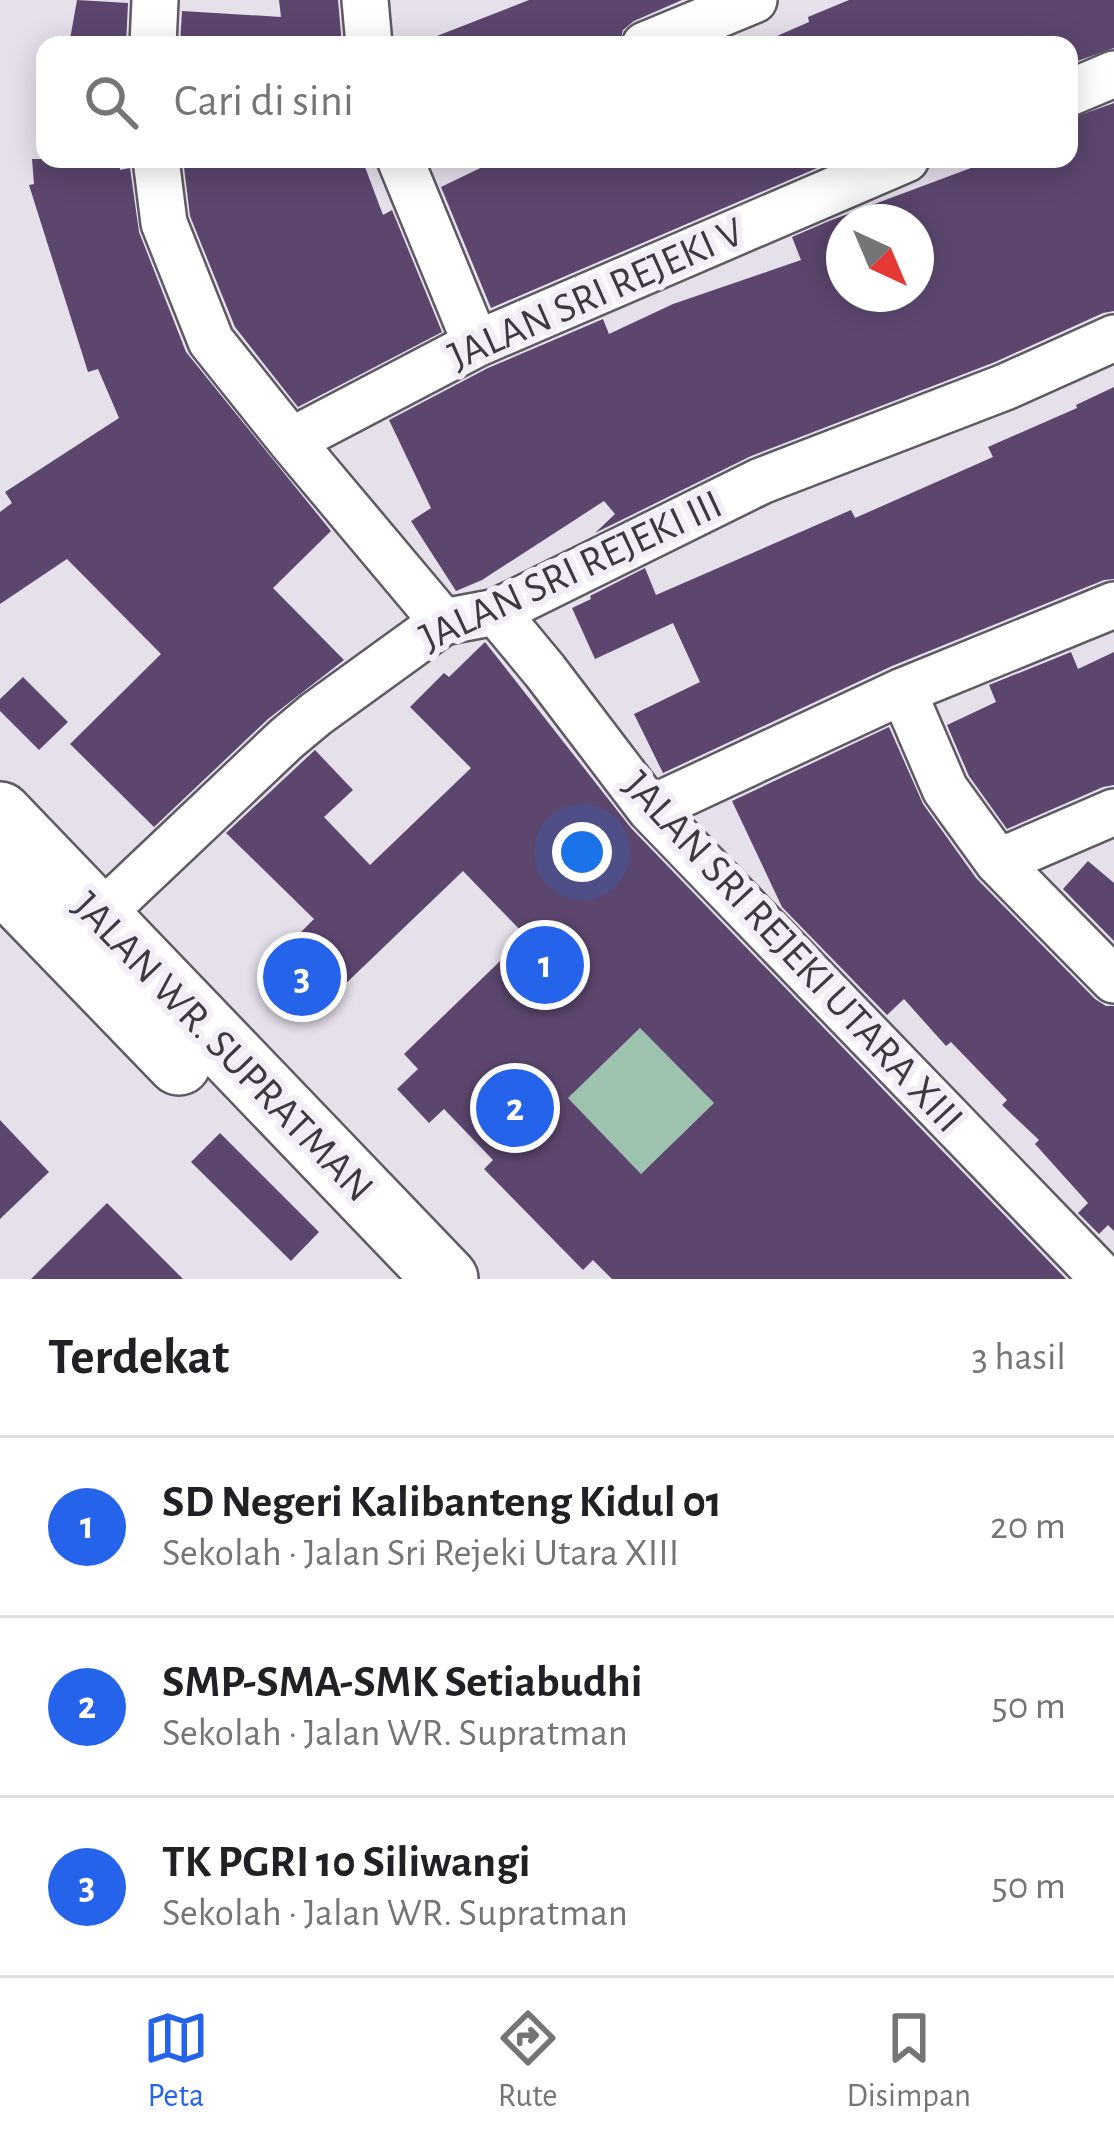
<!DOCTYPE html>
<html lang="id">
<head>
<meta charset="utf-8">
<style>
  body { margin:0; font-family:"Alegreya Sans",sans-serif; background:#f2f2f2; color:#202124 }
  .compass { position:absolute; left:826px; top:204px; width:108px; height:108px; border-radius:50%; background:#fff; box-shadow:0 6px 30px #0003; rotate:136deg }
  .you { position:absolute; left:582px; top:852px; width:42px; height:42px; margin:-30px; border:9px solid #fff; border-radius:50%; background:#1a73e8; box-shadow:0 0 0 18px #1a73e833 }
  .badge { display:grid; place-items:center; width:78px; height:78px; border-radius:50%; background:#2563eb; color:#fff; font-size:39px; font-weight:700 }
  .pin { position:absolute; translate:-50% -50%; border:6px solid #fff; box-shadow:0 3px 12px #0006 }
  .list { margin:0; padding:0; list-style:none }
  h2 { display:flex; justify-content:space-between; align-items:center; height:156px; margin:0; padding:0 48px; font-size:51px }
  h2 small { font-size:39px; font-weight:400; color:#757577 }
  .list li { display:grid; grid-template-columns:78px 1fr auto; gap:36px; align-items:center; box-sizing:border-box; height:180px; padding:0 48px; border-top:3px solid #e0e0e0 }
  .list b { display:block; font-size:45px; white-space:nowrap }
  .list p { margin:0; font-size:39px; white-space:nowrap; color:#757577 }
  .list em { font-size:39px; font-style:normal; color:#757577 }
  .icon { flex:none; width:66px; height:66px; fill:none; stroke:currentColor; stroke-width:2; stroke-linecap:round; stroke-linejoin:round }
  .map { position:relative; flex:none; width:1114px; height:1279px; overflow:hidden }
  .search { position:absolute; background:#fff; box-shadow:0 6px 30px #0003; left:36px; right:36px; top:36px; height:132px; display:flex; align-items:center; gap:30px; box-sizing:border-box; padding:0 42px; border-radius:24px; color:#757577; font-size:45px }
  .sheet { height:696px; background:#fff }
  nav { display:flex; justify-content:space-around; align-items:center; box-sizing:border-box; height:168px; border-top:3px solid #e0e0e0; background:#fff; font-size:33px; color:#757577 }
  nav a { display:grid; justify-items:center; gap:6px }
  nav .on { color:#2563eb }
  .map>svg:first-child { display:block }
  .green { fill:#9dc2ad }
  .building { fill:#5c466e; fill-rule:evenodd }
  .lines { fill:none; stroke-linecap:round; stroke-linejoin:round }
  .minor-casing { stroke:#5e5963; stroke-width:50 }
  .secondary-casing { stroke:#5e5963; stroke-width:68 }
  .minor { stroke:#fff; stroke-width:45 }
  .secondary { stroke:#fff; stroke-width:63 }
  .labels { text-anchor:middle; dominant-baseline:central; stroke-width:12; stroke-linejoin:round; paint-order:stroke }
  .street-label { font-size:42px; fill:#3c3a3e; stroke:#f3edf8 }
</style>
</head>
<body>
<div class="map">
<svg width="1114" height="1279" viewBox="0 0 1114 1279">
  <rect width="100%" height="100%" fill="#e6e0eb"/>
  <!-- green -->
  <path class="green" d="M 640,1028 L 714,1103 L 641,1174 L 568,1098 Z"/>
  <!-- building -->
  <path class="building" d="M 77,0 L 128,3 L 126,45 L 69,45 Z
    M 279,0 L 338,0 L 342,45 L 180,45 L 182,11 L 281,17 Z
    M 529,0 L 682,0 L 634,21 L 623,30 L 619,45 L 419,45 L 419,43 Z
    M 849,0 L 1114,0 L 1114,48 L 1069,64 L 1069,45 L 756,45 L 809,22 L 808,17 Z
    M 1114,103 L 1114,311 L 1103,313 L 995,362 L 751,456 L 595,533 L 615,514 L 604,501 L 482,580 L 456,591 L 411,521 L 431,508 L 389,420 L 488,368 L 603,319 L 609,334 L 673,304 L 801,260 L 792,237 L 829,221 L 995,159 L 1069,159 L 1069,119 ZM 844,222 L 916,222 L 916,294 L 844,294 Z
    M 32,159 L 120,159 L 120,170 L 130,168 L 139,232 L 186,352 L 331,531 L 273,588 L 344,660 L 268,719 L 154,827 L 70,744 L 161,654 L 67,559 L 0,604 L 0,512 L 12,503 L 5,492 L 119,418 L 98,369 L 88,372 L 29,185 L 34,184 Z
    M 183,159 L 362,159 L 383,215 L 392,210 L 442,332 L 298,407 L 235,327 L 190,216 Z
    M 499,159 L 838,159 L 491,308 L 441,187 Z
    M 1114,387 L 1114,579 L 1104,580 L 892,666 L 663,773 L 634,714 L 700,682 L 673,623 L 595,659 L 572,608 L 591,599 L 590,596 L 645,568 L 656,595 L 851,510 L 855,518 L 993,457 L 988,447 L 1077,408 L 1076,405 Z
    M 485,642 L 631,828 L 1066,1279 L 612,1279 L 593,1260 L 583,1270 L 484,1169 L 493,1160 L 444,1109 L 429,1123 L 397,1089 L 418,1069 L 404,1054 L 526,936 L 463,871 L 339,990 L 333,983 L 307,1009 L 271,972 L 298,946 L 292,941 L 314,919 L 226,833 L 315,750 L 353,790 L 324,817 L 370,865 L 471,768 L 410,707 L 444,673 L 449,677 ZM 640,1028 L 714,1103 L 641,1174 L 568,1098 Z
    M 1071,652 L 1078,669 L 1114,652 L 1114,785 L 1103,787 L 1007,829 L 969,776 L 947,725 L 996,702 L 989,685 Z
    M 23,677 L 68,722 L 39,750 L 0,711 L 0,699 Z
    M 889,727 L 923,804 L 976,878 L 1095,999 L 1106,1006 L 1114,1006 L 1114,1231 L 1108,1225 L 1099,1234 L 1078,1213 L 1088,1203 L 1035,1144 L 1039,1140 L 1002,1105 L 1007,1100 L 951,1042 L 946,1046 L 904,999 L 887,1015 L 782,907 L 732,801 Z
    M 1088,861 L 1114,883 L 1114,941 L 1063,889 Z
    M 0,1120 L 49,1172 L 0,1219 Z
    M 220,1133 L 319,1232 L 291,1261 L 191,1162 Z
    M 107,1203 L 183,1279 L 31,1279 Z"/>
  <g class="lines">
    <!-- minor casing -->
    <g class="minor-casing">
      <path id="minor" d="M 365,0 L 369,45
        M 153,45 L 155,0
        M 645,45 L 754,0
        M 1069,93 L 1114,74
        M 156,159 L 164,223 L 211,341 L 291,441 L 443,622
        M 400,159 L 476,344
        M 291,441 L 476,344 L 906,159
        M 496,612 L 545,671 L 650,809 L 1104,1279
        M 903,691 L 945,789 L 998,862 L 1114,980
        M 650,809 L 903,691 L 1114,605
        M 998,862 L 1114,812
        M 99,916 L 286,739 L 316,714 L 443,622 L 496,612 L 761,481 L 1005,387 L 1114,338"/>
    </g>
    <!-- secondary casing -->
    <g class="secondary-casing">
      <path id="secondary" d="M 0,814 L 446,1279
        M 0,878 L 179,1063"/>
    </g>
    <!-- minor -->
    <use href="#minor" class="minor"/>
    <!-- secondary -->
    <use href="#secondary" class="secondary"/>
  </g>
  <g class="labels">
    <!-- street labels -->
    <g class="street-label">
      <text transform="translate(596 294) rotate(-24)">JALAN SRI REJEKI V</text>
      <text transform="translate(571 571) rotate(-25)">JALAN SRI REJEKI III</text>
      <text transform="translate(793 952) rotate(47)">JALAN SRI REJEKI UTARA XIII</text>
      <text transform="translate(223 1047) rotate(46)">JALAN WR. SUPRATMAN</text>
    </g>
  </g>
</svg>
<svg class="compass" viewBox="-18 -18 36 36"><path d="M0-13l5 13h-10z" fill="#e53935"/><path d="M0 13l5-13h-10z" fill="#757577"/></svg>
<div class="you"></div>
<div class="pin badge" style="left:545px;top:965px">1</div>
<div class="pin badge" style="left:515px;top:1108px">2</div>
<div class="pin badge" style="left:302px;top:977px">3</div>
<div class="search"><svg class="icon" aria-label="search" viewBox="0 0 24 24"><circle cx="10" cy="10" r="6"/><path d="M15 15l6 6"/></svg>Cari di sini</div>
</div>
<section class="sheet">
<h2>Terdekat<small>3 hasil</small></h2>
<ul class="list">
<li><span class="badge">1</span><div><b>SD Negeri Kalibanteng Kidul 01</b><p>Sekolah · Jalan Sri Rejeki Utara XIII</p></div><em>20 m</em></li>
<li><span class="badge">2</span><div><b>SMP-SMA-SMK Setiabudhi</b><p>Sekolah · Jalan WR. Supratman</p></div><em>50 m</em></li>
<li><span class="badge">3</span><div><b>TK PGRI 10 Siliwangi</b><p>Sekolah · Jalan WR. Supratman</p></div><em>50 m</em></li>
</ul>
</section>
<nav>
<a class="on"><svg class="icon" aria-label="map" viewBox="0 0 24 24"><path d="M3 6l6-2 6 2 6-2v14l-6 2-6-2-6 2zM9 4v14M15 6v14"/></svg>Peta</a>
<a><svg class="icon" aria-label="directions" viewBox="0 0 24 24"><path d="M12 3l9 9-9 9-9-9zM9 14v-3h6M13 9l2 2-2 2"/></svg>Rute</a>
<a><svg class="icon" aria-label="saved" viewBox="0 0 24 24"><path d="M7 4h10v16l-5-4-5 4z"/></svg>Disimpan</a>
</nav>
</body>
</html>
